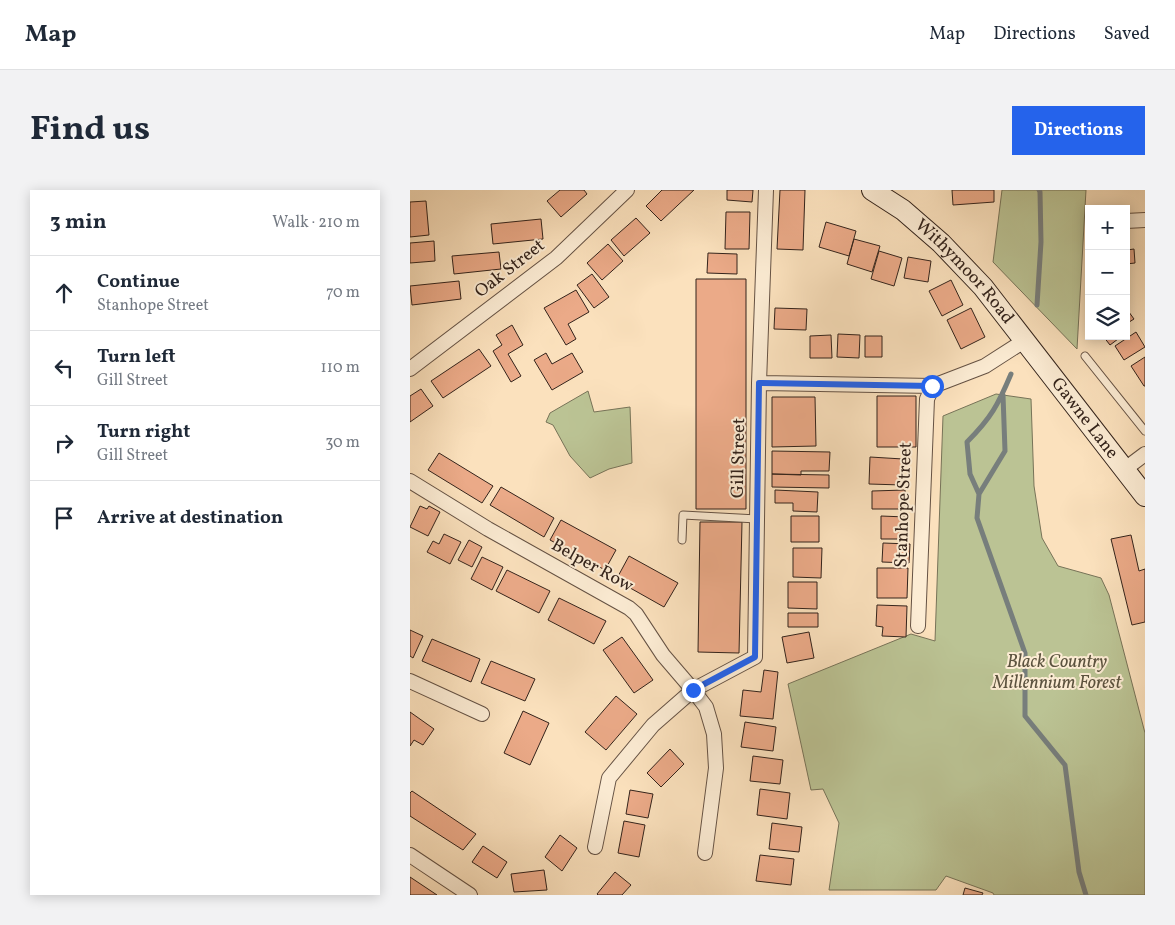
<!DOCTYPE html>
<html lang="en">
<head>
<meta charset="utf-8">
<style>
  body { margin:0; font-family:Vollkorn,serif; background:#f2f2f3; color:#1f2937 }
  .controls { position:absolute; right:15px; top:15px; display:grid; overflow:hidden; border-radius:0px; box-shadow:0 2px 12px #0003 }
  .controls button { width:45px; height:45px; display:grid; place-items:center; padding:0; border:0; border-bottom:1px solid #e0e1e3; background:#fff; color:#1f2937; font:25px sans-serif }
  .stop { position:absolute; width:15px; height:15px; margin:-11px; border:4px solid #2563eb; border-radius:50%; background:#fff }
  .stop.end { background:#2563eb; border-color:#fff; box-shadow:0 1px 5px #0008 }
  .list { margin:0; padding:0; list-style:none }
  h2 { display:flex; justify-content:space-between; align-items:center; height:65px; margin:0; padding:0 20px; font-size:21px }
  h2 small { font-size:16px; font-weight:400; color:#747a83 }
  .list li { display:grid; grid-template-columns:32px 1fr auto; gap:15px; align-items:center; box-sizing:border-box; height:75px; padding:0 20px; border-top:1px solid #e0e1e3 }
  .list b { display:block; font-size:19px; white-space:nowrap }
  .list p { margin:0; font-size:16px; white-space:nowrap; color:#747a83 }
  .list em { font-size:16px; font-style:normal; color:#747a83 }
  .icon { flex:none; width:28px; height:28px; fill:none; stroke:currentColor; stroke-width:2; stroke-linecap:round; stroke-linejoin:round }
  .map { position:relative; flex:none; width:735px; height:705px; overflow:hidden; border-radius:0px }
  header { display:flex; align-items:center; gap:30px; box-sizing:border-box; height:70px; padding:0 25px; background:#fff; border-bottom:1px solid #e0e1e3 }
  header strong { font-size:24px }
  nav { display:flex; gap:28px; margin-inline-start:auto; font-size:18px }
  .intro { display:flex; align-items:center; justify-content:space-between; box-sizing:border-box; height:120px; padding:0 30px }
  h1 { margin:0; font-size:35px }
  .button { padding:12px 22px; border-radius:0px; background:#2563eb; color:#fff; font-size:18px; font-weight:700 }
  main { display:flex; gap:30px; padding:0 30px }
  aside { flex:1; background:#fff; border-radius:0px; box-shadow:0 2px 12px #0003 }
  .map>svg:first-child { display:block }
  .green { fill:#bbc394; stroke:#777358 }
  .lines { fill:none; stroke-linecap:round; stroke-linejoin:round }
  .stream { stroke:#777e7c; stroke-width:5 }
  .building { fill:#ebaa88; stroke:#33231b }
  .lane-casing { stroke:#655244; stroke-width:9 }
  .street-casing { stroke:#655244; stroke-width:16 }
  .secondary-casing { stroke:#33231b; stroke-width:22 }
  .lane { stroke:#fcecd4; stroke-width:7 }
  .street { stroke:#fcecd4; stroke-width:14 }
  .secondary { stroke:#fcecd4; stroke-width:20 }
  .route { stroke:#2563eb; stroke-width:6 }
  .labels { text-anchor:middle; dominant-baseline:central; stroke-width:4; stroke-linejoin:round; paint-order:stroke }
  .street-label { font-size:18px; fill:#33231b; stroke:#fcecd4 }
  .park-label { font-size:18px; font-style:italic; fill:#5c533f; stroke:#fcecd4 }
</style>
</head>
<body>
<header>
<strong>Map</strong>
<nav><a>Map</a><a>Directions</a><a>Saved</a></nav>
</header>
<div class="intro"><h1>Find us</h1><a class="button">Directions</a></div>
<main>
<aside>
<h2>3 min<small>Walk · 210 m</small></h2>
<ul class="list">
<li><svg class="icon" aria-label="ahead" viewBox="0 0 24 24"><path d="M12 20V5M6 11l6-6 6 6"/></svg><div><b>Continue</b><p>Stanhope Street</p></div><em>70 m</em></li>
<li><svg class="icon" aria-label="left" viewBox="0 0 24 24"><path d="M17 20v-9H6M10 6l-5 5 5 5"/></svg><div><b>Turn left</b><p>Gill Street</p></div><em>110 m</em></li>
<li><svg class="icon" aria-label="right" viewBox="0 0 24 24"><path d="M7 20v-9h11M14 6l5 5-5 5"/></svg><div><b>Turn right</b><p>Gill Street</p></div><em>30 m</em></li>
<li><svg class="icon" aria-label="arrive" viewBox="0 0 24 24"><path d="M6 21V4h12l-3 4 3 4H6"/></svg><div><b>Arrive at destination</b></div></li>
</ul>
</aside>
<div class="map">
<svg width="735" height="705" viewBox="0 0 735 705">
  <rect width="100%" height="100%" fill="#fbe1bd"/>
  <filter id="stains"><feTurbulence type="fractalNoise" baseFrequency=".004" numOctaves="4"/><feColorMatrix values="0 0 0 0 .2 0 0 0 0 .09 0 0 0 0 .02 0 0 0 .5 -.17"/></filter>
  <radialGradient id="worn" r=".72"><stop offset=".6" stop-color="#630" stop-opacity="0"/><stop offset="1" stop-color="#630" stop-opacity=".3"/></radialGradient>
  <!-- green -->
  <path class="green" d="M 592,0 L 676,0 L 667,159 L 583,72 Z
    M 178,201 L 184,222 L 220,217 L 222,273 L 199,279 L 180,288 L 160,266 L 143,235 L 136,232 L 140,223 Z
    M 586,204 L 621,209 L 624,296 L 632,348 L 648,376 L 691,388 L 699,405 L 735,543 L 735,705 L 584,705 L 583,703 L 536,686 L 526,700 L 419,700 L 429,633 L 413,599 L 401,600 L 378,494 L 501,444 L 525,451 L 533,226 Z"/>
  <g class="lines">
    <!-- stream -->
    <path class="stream" d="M 627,115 L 631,52 L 630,2 L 629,0
      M 601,184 C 588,215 581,228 557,252 L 560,284 L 569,304 L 567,328 L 615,463 L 615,526 L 655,575 L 669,682 L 676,705
      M 569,304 L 595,261 L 593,205"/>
  </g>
  <!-- building -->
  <path class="building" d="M 150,0 L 174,0 L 177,4 L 151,27 L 137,11 Z
    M 252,0 L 284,0 L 251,31 L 236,16 Z
    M 317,0 L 343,0 L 342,12 L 317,10 Z
    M 370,0 L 395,0 L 393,60 L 367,59 Z
    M 542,0 L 584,0 L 584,12 L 543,15 Z
    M 16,11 L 19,45 L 0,47 L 0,12 Z
    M 316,22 L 340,22 L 339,59 L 315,59 Z
    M 226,28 L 240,43 L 214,66 L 201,50 Z
    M 131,29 L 133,49 L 83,54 L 81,34 Z
    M 416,32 L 446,41 L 439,66 L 409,57 Z
    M 444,49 L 470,56 L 462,82 L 437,74 Z
    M 24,51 L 25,71 L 0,73 L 0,53 Z
    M 198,54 L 213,71 L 192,90 L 177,73 Z
    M 716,55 L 717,60 L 724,59 L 725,73 L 716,74 Z
    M 469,61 L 492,68 L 484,96 L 461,89 Z
    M 89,62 L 91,79 L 44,84 L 42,66 Z
    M 298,63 L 327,64 L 327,84 L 297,83 Z
    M 498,67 L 521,71 L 518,92 L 494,88 Z
    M 182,84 L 199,107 L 184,118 L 167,95 Z
    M 286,89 L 336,89 L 336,319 L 286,319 Z
    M 541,90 L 553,115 L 532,126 L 519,101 Z
    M 49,91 L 51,109 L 2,115 L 0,96 Z
    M 166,100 L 179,122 L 158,134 L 166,149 L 156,155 L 134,118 Z
    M 365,118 L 397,119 L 396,140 L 364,139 Z
    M 561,118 L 575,147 L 551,159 L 537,130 Z
    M 716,118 L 724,129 L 716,134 Z
    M 102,135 L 113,155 L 98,164 L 111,186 L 101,192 L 83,161 L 92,155 L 86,145 Z
    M 726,142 L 735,157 L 714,170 L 705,156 Z
    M 428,144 L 450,145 L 449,168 L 427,167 Z
    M 421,145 L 422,168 L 400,168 L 400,146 Z
    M 455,146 L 472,146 L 472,167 L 455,167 Z
    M 693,146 L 712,146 L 700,155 Z
    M 69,159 L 81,176 L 33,208 L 21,191 Z
    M 136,163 L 142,174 L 162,163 L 173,182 L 142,200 L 124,170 Z
    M 735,167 L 735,196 L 734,196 L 721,176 Z
    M 11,199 L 23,216 L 0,232 L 0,206 Z
    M 467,206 L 506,206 L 506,257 L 467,257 Z
    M 362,207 L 405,207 L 406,256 L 362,257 Z
    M 362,261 L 420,262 L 419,281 L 391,281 L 391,285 L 362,284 Z
    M 29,263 L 83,296 L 72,313 L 18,280 Z
    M 460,267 L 493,269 L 492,295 L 459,294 Z
    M 362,284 L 419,285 L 419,298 L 362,297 Z
    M 91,297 L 144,328 L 134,347 L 80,315 Z
    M 365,300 L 408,302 L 407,322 L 383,321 L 383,313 L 365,313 Z
    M 495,300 L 495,319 L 462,319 L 462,301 Z
    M 10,316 L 17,319 L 19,316 L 30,322 L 18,346 L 0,337 Z
    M 381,326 L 409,326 L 409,352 L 381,352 Z
    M 471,326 L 496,327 L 496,349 L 471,349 Z
    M 151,330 L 206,360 L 195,380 L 140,350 Z
    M 290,332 L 332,332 L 329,463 L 288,462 Z
    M 34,344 L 51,352 L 40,374 L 17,362 L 23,351 L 29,354 Z
    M 721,345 L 729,381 L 735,379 L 735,432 L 722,435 L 701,349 Z
    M 59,350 L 72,357 L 62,377 L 48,370 Z
    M 473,353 L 500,354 L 499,373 L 472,372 Z
    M 383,358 L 412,358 L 411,388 L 383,387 Z
    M 219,366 L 268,393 L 254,417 L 206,390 Z
    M 72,367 L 93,377 L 82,400 L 61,389 Z
    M 467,378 L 498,378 L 497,408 L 467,408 Z
    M 97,380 L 140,401 L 129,423 L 86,401 Z
    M 378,392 L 407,392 L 407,419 L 378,418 Z
    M 149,408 L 196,431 L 184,454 L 138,430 Z
    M 467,415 L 497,416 L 496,447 L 472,446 L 473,437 L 466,436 Z
    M 378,423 L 408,423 L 408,437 L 378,437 Z
    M 0,440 L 13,446 L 3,468 L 0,466 Z
    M 399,442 L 404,468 L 377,473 L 372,447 Z
    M 212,447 L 243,490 L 224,503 L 193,460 Z
    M 22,449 L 70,469 L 61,492 L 12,471 Z
    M 81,471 L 125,489 L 115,511 L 71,493 Z
    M 354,480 L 368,482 L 363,529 L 330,526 L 333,500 L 351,502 Z
    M 206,506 L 227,524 L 196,560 L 175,542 Z
    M 113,521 L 139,533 L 120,575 L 94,563 Z
    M 0,522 L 24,539 L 13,555 L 4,550 L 0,556 Z
    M 335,532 L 366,537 L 363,561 L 331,557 Z
    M 260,559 L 274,574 L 251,597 L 237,583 Z
    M 343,566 L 373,570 L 370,594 L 340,591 Z
    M 350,599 L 380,603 L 377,629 L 347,625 Z
    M 220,600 L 243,604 L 238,628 L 216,624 Z
    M 2,601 L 66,644 L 53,660 L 0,626 L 0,603 Z
    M 214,631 L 235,635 L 229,667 L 208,663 Z
    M 362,633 L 392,637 L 389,662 L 359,659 Z
    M 150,645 L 167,658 L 152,681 L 135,667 Z
    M 73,656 L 97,672 L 87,688 L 62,672 Z
    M 350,665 L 384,669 L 381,695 L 346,691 Z
    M 134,680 L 137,700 L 104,702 L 101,684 Z
    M 205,682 L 221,695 L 212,705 L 188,705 L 187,704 Z
    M 0,687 L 27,705 L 0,705 Z
    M 555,698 L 573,703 L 572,705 L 553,705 Z"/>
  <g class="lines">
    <!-- lane casing -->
    <g class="lane-casing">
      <path id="lane" d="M 675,166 L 735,241
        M 272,350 L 273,325 L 347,329"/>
    </g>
    <!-- street casing -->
    <g class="street-casing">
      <path id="street" d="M 716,31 L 735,30
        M 0,179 L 146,68 L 217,0
        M 349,193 L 523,196 L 575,176 L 614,151
        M 715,279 L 735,264
        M 0,291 L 78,339 L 219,418 L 226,424 L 253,465 L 283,500 L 243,535 L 199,588 L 185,657
        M 508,436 L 517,209 L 523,196
        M 0,491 L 72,524
        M 295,663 L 306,578 L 304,544 L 296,517 L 283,500 L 345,467 L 349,193 L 356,0
        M 0,665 L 60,705"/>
    </g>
    <!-- secondary casing -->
    <g class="secondary-casing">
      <g id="secondary">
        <path id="s1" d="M 462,0 L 493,20 L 531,53 L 573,97 L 735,306"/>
      </g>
    </g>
    <!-- lane -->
    <use href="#lane" class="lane"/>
    <!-- street -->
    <use href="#street" class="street"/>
    <!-- secondary -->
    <use href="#secondary" class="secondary"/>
  </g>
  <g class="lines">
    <!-- route -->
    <path class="route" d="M 283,500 L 345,467 L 349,193 L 522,196"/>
  </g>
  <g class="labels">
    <!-- street labels -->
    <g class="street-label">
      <text transform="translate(100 79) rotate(-38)">Oak Street</text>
      <text stroke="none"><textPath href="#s1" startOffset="124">Withymoor Road</textPath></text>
      <text stroke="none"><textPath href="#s1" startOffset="314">Gawne Lane</textPath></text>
      <text transform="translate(329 268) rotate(-89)">Gill Street</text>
      <text transform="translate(494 315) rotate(-88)">Stanhope Street</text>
      <text transform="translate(182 376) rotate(29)">Belper Row</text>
    </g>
    <!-- park labels -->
    <g class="park-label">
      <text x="647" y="472">Black Country<tspan x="647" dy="21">Millennium Forest</tspan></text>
    </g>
  </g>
  <rect width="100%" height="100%" filter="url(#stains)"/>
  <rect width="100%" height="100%" fill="url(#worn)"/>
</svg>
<div class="controls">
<button>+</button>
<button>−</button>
<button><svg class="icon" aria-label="layers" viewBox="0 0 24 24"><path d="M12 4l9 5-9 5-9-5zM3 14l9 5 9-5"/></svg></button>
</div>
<div class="stop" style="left:522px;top:196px"></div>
<div class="stop end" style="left:283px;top:500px"></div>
</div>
</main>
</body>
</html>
